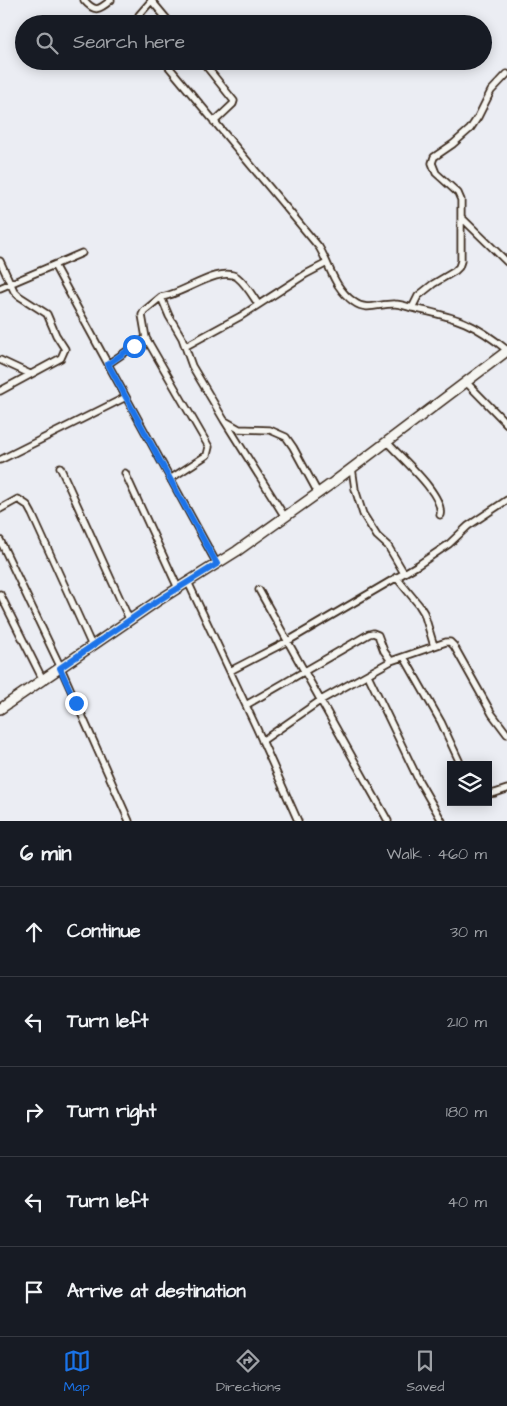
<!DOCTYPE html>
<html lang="en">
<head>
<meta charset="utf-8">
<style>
  body { margin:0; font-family:"Architects Daughter",sans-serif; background:#20242c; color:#f1f3f6 }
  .controls { position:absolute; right:15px; bottom:15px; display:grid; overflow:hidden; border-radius:0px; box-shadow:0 2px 12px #0003 }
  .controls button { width:45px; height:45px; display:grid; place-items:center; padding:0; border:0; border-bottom:1px solid #363941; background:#171b24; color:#f1f3f6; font:25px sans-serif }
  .stop { position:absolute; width:15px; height:15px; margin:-11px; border:4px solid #1a73e8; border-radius:50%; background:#fff }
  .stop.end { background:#1a73e8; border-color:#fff; box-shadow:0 1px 5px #0008 }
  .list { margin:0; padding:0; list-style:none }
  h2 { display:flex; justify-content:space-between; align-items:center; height:65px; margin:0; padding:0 20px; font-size:21px }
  h2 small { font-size:16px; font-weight:400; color:#9ea1a6 }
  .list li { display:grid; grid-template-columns:32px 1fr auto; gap:15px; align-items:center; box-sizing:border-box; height:90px; padding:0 20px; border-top:1px solid #363941 }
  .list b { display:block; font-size:19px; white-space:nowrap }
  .list em { font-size:16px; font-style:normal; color:#9ea1a6 }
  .icon { flex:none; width:28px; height:28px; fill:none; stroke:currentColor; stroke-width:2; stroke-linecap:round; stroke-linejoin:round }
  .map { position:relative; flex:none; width:507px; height:821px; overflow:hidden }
  .search { position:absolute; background:#171b24; box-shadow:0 2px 12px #0003; left:15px; right:15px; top:15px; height:55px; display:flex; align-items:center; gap:12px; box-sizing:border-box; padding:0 18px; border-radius:28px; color:#9ea1a6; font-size:19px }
  .sheet { height:515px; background:#171b24 }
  nav { display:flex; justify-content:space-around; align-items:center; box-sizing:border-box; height:70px; border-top:1px solid #363941; background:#171b24; font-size:14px; color:#9ea1a6 }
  nav a { display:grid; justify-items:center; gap:2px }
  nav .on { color:#1a73e8 }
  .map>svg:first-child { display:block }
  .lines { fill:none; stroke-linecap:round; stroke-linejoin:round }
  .street-casing { stroke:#3b2a1e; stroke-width:9 }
  .primary-casing { stroke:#3b2a1e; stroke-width:12 }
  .street { stroke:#f6f6f2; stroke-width:5.5 }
  .primary { stroke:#f6f6f2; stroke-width:9 }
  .route { stroke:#1a73e8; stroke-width:6 }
</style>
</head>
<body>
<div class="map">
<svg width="507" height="821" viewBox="0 0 507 821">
  <rect width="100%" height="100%" fill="#ebedf3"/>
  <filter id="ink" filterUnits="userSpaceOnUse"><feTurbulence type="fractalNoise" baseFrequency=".02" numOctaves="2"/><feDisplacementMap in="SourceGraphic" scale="10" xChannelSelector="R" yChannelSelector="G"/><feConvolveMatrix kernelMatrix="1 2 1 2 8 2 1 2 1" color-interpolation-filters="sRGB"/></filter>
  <g filter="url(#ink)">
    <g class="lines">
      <!-- street casing -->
      <g class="street-casing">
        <path id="street" d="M 84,0 C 95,13 99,10 111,0
          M 151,0 L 171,24
          M 135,24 L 139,15 L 152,0
          M 164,61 L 319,247 C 331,267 333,287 354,302 C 367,312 380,303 395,304 C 402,304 410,308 417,309 C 458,318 474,323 507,350
          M 202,61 L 234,101 L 233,104 L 214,122
          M 461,217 L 507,262
          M 0,261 L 14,291 L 19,296 L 47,314 L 56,335 L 65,349 L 61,358 L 0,391
          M 54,265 L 217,564
          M 0,288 L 82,253
          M 161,297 C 182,295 219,265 237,277 C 246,284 252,295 258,304
          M 412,308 L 418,296 L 433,284 L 455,271 L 459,267 L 461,261 L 461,200 L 458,193 L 436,173 L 432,163 L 434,157 L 453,144 L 470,129 L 478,117 L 491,91 L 507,74
          M 186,346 L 241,316 L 306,274 L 327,263
          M 0,360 L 30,374
          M 108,364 L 146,338
          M 466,382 L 507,424
          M 225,421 L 239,429 L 270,430 L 286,437 L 293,447 L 318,493
          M 387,442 C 400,457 445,495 440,515
          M 0,460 L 126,397
          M 60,467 L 130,621
          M 352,468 L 355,489 L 363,514 L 377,536 L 388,546 L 404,573
          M 125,473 L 178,588
          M 170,479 L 207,455 L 209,447 L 146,338 L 142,315 L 144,311 L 161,297 L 169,316 L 182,338 L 192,366 L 224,420 L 285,517
          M 0,509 L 18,499 L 27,505 L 32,514 L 92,646
          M 0,540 L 61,668 L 129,821
          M 396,577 L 419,605 L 424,613 L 434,646
          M 188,582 L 257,729 L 298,821
          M 259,590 L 388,821
          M 0,594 L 43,680
          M 404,657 L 441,722 L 461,765
          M 230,671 L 288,641 L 418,565 L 449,544 L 468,526 L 507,500
          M 368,675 L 419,781 L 442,821
          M 246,705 L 369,634 L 373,633 L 378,635 L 384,651 L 391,661
          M 262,741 L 321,700 L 391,661 L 446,642 L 450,642 L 454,646 L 492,714 L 507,734
          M 488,794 L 495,793 L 507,789"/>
      </g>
      <!-- primary casing -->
      <g class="primary-casing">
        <path id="primary" d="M 0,709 L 156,602 L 237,551 L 331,484 L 507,351"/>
      </g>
      <!-- street -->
      <use href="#street" class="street"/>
      <!-- primary -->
      <use href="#primary" class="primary"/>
    </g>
  </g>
  <g class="lines" filter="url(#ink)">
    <!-- route -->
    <path class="route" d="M 76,703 L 60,668 L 156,602 L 217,564 L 170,479 L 108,364 L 134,346"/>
  </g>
</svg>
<div class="controls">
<button><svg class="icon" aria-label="layers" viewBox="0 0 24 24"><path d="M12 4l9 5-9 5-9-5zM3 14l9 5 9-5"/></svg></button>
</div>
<div class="stop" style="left:134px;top:346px"></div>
<div class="stop end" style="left:76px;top:703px"></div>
<div class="search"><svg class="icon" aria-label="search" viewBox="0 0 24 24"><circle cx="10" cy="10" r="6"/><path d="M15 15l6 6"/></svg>Search here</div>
</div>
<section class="sheet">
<h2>6 min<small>Walk · 460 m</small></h2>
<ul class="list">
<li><svg class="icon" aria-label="ahead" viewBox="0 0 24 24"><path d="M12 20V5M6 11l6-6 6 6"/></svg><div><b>Continue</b></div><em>30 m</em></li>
<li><svg class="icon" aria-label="left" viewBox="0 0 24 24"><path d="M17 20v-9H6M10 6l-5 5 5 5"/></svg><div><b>Turn left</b></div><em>210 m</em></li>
<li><svg class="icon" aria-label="right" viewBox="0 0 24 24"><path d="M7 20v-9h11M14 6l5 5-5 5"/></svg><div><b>Turn right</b></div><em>180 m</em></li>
<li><svg class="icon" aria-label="left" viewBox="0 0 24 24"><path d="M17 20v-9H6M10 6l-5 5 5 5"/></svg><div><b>Turn left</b></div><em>40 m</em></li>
<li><svg class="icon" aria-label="arrive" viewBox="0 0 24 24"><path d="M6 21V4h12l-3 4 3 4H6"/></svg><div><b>Arrive at destination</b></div></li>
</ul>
</section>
<nav>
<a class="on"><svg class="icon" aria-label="map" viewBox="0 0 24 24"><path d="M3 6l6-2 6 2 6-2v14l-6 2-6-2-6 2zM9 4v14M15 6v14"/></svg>Map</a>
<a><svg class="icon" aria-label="directions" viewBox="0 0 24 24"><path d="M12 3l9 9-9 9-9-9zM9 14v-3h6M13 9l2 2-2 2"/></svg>Directions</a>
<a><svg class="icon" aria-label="saved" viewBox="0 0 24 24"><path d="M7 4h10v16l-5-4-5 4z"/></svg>Saved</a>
</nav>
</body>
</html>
